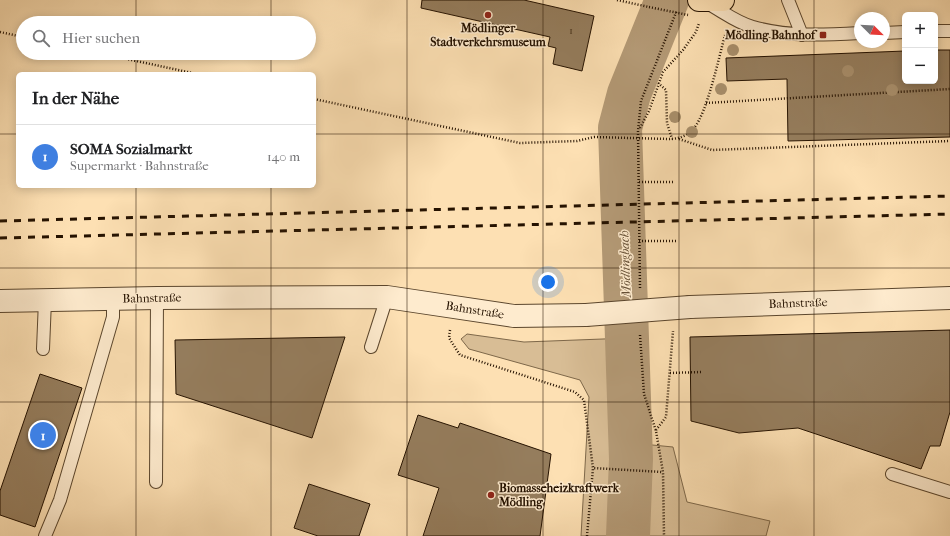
<!DOCTYPE html>
<html lang="de">
<head>
<meta charset="utf-8">
<style>
  body { margin:0; font-family:"IM FELL French Canon",serif; background:#f6f6f6; color:#202124 }
  .controls { position:absolute; right:12px; top:12px; display:grid; overflow:hidden; border-radius:6px; box-shadow:0 2px 10px #0003 }
  .controls button { width:36px; height:36px; display:grid; place-items:center; padding:0; border:0; border-bottom:1px solid #e0e0e0; background:#fff; color:#202124; font:20px sans-serif }
  .compass { position:absolute; left:854px; top:12px; width:36px; height:36px; border-radius:50%; background:#fff; box-shadow:0 2px 10px #0003; rotate:114deg }
  .you { position:absolute; left:548px; top:282px; width:14px; height:14px; margin:-10px; border:3px solid #fff; border-radius:50%; background:#1a73e8; box-shadow:0 0 0 6px #1a73e833 }
  .badge { display:grid; place-items:center; width:26px; height:26px; border-radius:50%; background:#8f2418; color:#fff; font-size:13px; font-weight:700 }
  .pin { position:absolute; translate:-50% -50%; border:2px solid #fff; box-shadow:0 1px 4px #0006 }
  .list { margin:0; padding:0; list-style:none }
  h2 { display:flex; justify-content:space-between; align-items:center; height:52px; margin:0; padding:0 16px; font-size:17px }
  h2 small { font-size:13px; font-weight:400; color:#757577 }
  .list li { display:grid; grid-template-columns:26px 1fr auto; gap:12px; align-items:center; box-sizing:border-box; height:64px; padding:0 16px; border-top:1px solid #e0e0e0 }
  .list b { display:block; font-size:15px; white-space:nowrap }
  .list p { margin:0; font-size:13px; white-space:nowrap; color:#757577 }
  .list em { font-size:13px; font-style:normal; color:#757577 }
  .icon { flex:none; width:22px; height:22px; fill:none; stroke:currentColor; stroke-width:2; stroke-linecap:round; stroke-linejoin:round }
  .map { position:relative; flex:none; width:950px; height:536px; overflow:hidden }
  .search { position:absolute; background:#fff; box-shadow:0 2px 10px #0003; left:16px; top:16px; width:300px; height:44px; display:flex; align-items:center; gap:10px; box-sizing:border-box; padding:0 14px; border-radius:22px; color:#757577; font-size:15px }
  .panel { position:absolute; background:#fff; box-shadow:0 2px 10px #0003; left:16px; top:72px; width:300px; height:116px; border-radius:6px }
  .map>svg:first-child { display:block }
  .green { fill:#d8bd95; stroke:#7e684a }
  .lines { fill:none; stroke-linecap:round; stroke-linejoin:round }
  .river { stroke:#b49a76; stroke-width:44 }
  .building { fill:#957d5d; stroke:#251200 }
  .service-casing { stroke:#5b462d; stroke-width:14 }
  .minor-casing { stroke:#5b462d; stroke-width:24 }
  .primary-casing { stroke:#251200; stroke-width:24 }
  .path { stroke:#251200; stroke-width:2.5; stroke-dasharray:1 2; stroke-linecap:butt }
  .service { stroke:#feebce; stroke-width:12 }
  .minor { stroke:#feebce; stroke-width:22 }
  .primary { stroke:#fde0b3; stroke-width:22 }
  .rail { stroke:#251200; stroke-width:3; stroke-dasharray:7 7; stroke-linecap:butt }
  .minor-bridge-casing { stroke:#5b462d; stroke-width:24; stroke-linecap:butt }
  .path-bridge { stroke:#251200; stroke-width:2.5; stroke-dasharray:1 2; stroke-linecap:butt }
  .minor-bridge { stroke:#feebce; stroke-width:22 }
  .tree { fill:#a9906d }
  .grid { fill:none; stroke:#251200; stroke-width:1; stroke-opacity:0.55 }
  .poi-dot { fill:#8f2418; stroke:#feebce; stroke-width:1.5 }
  .labels { text-anchor:middle; dominant-baseline:central; stroke-width:3; stroke-linejoin:round; paint-order:stroke }
  .number-label { font-size:10px; fill:#412d17 }
  .poi-label { font-size:12px; font-weight:bold; fill:#251200; stroke:#feebce }
  .street-label { font-size:12px; fill:#251200; stroke:#feebce }
  .water-label { font-size:13px; font-style:italic; fill:#654f35; stroke:#feebce }
</style>
</head>
<body>
<div class="map">
<svg width="950" height="536" viewBox="0 0 950 536">
  <rect width="100%" height="100%" fill="#fde0b3"/>
  <filter id="stains"><feTurbulence type="fractalNoise" baseFrequency=".005" numOctaves="4"/><feColorMatrix values="0 0 0 0 .2 0 0 0 0 .09 0 0 0 0 .02 0 0 0 .5 -.17"/></filter>
  <radialGradient id="worn" r=".72"><stop offset=".6" stop-color="#630" stop-opacity="0"/><stop offset="1" stop-color="#630" stop-opacity=".3"/></radialGradient>
  <!-- green -->
  <path class="green" d="M 467,334 L 524,342 L 629,338 L 642,444 L 673,447 L 687,502 L 770,521 L 766,536 L 581,536 L 589,397 L 580,380 L 469,349 L 461,339 Z"/>
  <g class="lines">
    <!-- river -->
    <path class="river" d="M 628,536 L 631,459 L 620,128 L 629,94 L 667,0"/>
  </g>
  <!-- building -->
  <path class="building" d="M 422,0 L 524,0 L 594,16 L 582,71 L 553,64 L 556,48 L 548,46 L 550,37 L 421,8 Z
    M 935,50 L 950,50 L 950,137 L 788,141 L 787,79 L 727,81 L 726,58 L 905,51 L 905,81 L 935,81 Z
    M 950,330 L 950,412 L 940,446 L 930,446 L 921,469 L 798,428 L 739,433 L 691,421 L 690,337 Z
    M 345,337 L 312,438 L 176,394 L 175,340 Z
    M 40,374 L 82,388 L 35,527 L 0,515 L 0,491 Z
    M 418,415 L 458,428 L 460,423 L 551,454 L 540,536 L 423,536 L 439,488 L 398,475 Z
    M 309,484 L 370,504 L 359,536 L 318,536 L 294,528 Z"/>
  <g class="lines">
    <!-- service casing -->
    <g class="service-casing">
      <path id="service" d="M 788,0 L 802,35
        M 707,3 C 722,11 737,23 753,27 C 788,37 824,35 860,33
        M 935,31 L 950,31
        M 884,33 L 905,32
        M 371,347 L 387,297
        M 43,349 L 45,300
        M 892,474 L 950,492
        M 156,482 L 157,298
        M 45,536 L 60,500 L 113,317 L 113,298"/>
    </g>
    <!-- minor casing -->
    <g class="minor-casing">
      <path id="minor" d="M 0,301 L 157,298 L 387,297 L 514,316 L 586,315
        M 690,307 L 950,298"/>
    </g>
    <!-- primary casing -->
    <g class="primary-casing">
      <path id="primary" d="M 699,0 L 723,0"/>
    </g>
    <!-- path -->
    <path class="path" d="M 617,0 L 649,7
      M 0,32 L 23,37
      M 99,53 L 197,74
      M 658,83 L 666,90 L 667,123 L 672,139
      M 314,99 L 520,143 L 577,141 L 594,137
      M 706,103 L 950,89
      M 640,128 L 649,111 L 663,72 L 683,50 L 696,32 L 699,23
      M 669,139 C 678,139 688,136 694,128 C 707,113 719,57 725,35
      M 679,139 L 712,150 L 950,141
      M 639,182 L 675,182
      M 639,241 L 677,241
      M 640,288 L 638,131 L 641,101 L 677,10
      M 450,330 L 449,338 L 460,355 L 575,392 L 584,400 L 593,468 L 662,472
      M 640,335 L 644,394 L 656,431 L 663,472 L 664,536
      M 670,373 L 701,372
      M 656,430 L 666,417 L 673,331
      M 587,536 L 593,468"/>
    <!-- service -->
    <use href="#service" class="service"/>
    <!-- minor -->
    <use href="#minor" class="minor"/>
    <!-- primary -->
    <use href="#primary" class="primary"/>
    <!-- rail -->
    <path class="rail" d="M 0,221 L 950,196
      M 0,238 L 950,214"/>
    <!-- minor-bridge casing -->
    <g class="minor-bridge-casing">
      <path id="minor-bridge" d="M 586,315 L 690,307"/>
    </g>
    <!-- path-bridge -->
    <path class="path-bridge" d="M 649,7 L 688,15
      M 594,137 L 669,139"/>
    <!-- minor-bridge -->
    <use href="#minor-bridge" class="minor-bridge"/>
  </g>
  <!-- trees -->
  <g class="tree">
    <circle cx="733" cy="50" r="6"/>
    <circle cx="848" cy="71" r="6"/>
    <circle cx="721" cy="89" r="6"/>
    <circle cx="892" cy="90" r="6"/>
    <circle cx="675" cy="117" r="6"/>
    <circle cx="692" cy="132" r="6"/>
  </g>
  <!-- grid -->
  <path class="grid" d="M 136,0 L 136,23M 271,0 L 271,23M 407,0 L 407,536M 543,0 L 543,536M 679,0 L 679,536M 814,0 L 814,536M 136,53 L 136,74M 271,53 L 271,74M 0,134 L 18,134M 314,134 L 950,134M 136,186 L 136,536M 271,186 L 271,536M 0,268 L 950,268M 0,402 L 950,402"/>
  <!-- markers -->
  <g class="poi-dot">
    <circle cx="488" cy="15" r="4"/>
    <rect x="819" y="31" width="8" height="8" rx="2"/>
    <circle cx="491" cy="495" r="4"/>
  </g>
  <g class="labels">
    <!-- number labels -->
    <g class="number-label">
      <text x="571" y="31">1</text>
    </g>
    <!-- poi labels -->
    <g class="poi-label">
      <text x="488" y="28">Mödlinger<tspan x="488" dy="14">Stadtverkehrsmuseum</tspan></text>
      <text x="815" y="35" text-anchor="end">Mödling Bahnhof</text>
      <text x="499" y="488" text-anchor="start">Biomasseheizkraftwerk<tspan x="499" dy="14">Mödling</tspan></text>
    </g>
    <!-- street labels -->
    <g class="street-label">
      <text transform="translate(152 298) rotate(-1)">Bahnstraße</text>
      <text transform="translate(798 303) rotate(-2)">Bahnstraße</text>
      <text transform="translate(475 310) rotate(9)">Bahnstraße</text>
    </g>
    <!-- water labels -->
    <g class="water-label">
      <text transform="translate(625 264) rotate(-92)">Mödlingbach</text>
    </g>
  </g>
  <rect width="100%" height="100%" filter="url(#stains)"/>
  <rect width="100%" height="100%" fill="url(#worn)"/>
</svg>
<div class="controls">
<button>+</button>
<button>−</button>
</div>
<svg class="compass" viewBox="-18 -18 36 36"><path d="M0-13l5 13h-10z" fill="#e53935"/><path d="M0 13l5-13h-10z" fill="#757577"/></svg>
<div class="you"></div>
<div class="pin badge" style="left:43px;top:435px;background:#3f7fe0">1</div>
<div class="search"><svg class="icon" aria-label="search" viewBox="0 0 24 24"><circle cx="10" cy="10" r="6"/><path d="M15 15l6 6"/></svg>Hier suchen</div>
<section class="panel">
<h2>In der Nähe<small></small></h2>
<ul class="list">
<li><span class="badge" style="background:#3f7fe0">1</span><div><b>SOMA Sozialmarkt</b><p>Supermarkt · Bahnstraße</p></div><em>140 m</em></li>
</ul>
</section>
</div>
</body>
</html>
